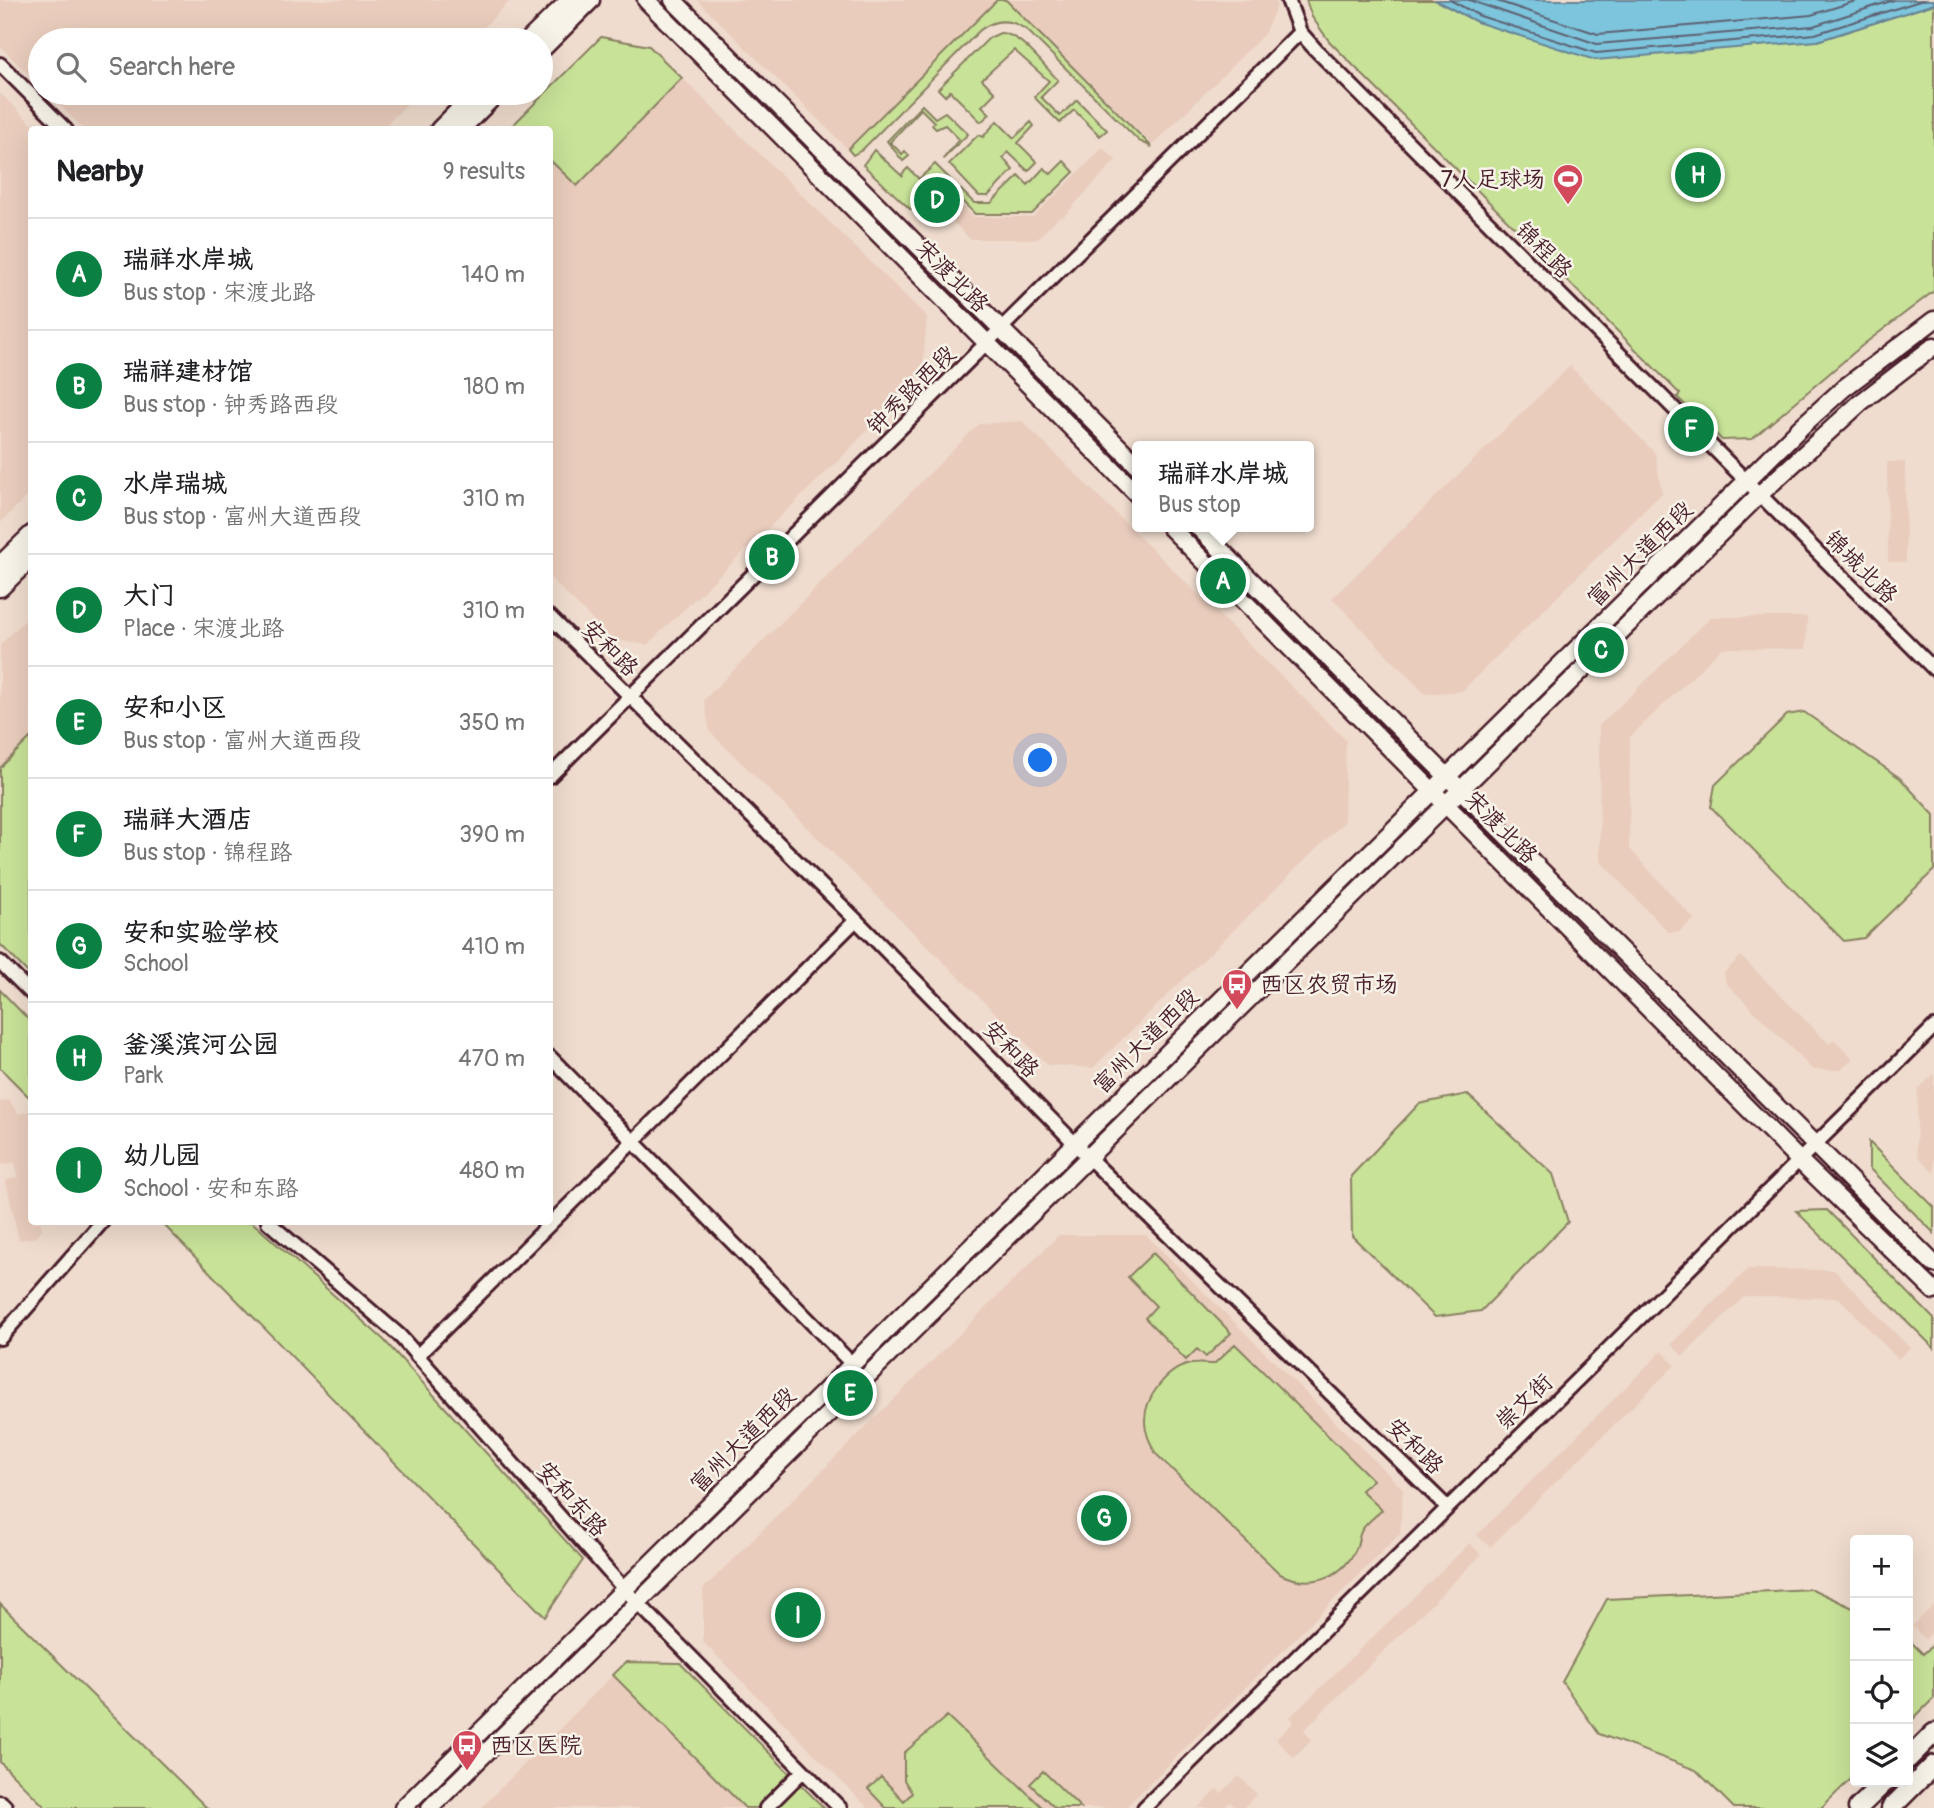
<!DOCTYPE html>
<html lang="en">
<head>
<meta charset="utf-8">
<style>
  body { margin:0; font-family:Pangolin,"LXGW WenKai TC",sans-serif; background:#f6f6f6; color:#202124 }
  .controls { position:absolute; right:21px; bottom:21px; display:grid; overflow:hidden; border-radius:7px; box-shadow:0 7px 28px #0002 }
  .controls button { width:63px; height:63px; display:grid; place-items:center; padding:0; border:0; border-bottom:2px solid #e0e0e0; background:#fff; color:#202124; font:35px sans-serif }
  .you { position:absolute; left:1041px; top:761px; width:24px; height:24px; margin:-18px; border:5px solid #fff; border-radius:50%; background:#1a73e8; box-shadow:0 0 0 10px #1a73e833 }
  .badge { display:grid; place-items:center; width:46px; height:46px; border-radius:50%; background:#0b8043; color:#fff; font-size:23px; font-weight:700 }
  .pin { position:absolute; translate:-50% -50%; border:4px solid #fff; box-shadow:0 2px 7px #0006 }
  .popup { position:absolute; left:1132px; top:441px; width:182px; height:91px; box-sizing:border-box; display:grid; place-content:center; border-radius:7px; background:#fff; filter:drop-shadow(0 2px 5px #0005); font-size:23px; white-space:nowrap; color:#757577 }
  .popup b { font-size:26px; color:#202124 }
  .popup::after { content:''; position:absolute; left:50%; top:100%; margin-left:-14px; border:14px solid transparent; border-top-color:#fff }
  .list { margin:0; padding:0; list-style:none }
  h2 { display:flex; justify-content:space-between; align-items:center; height:91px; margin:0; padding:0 28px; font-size:30px }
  h2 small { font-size:23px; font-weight:400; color:#757577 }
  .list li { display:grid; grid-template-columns:46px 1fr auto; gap:21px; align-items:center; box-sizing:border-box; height:112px; padding:0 28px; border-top:2px solid #e0e0e0 }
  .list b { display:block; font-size:26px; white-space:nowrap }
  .list p { margin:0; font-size:23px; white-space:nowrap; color:#757577 }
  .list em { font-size:23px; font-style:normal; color:#757577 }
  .icon { flex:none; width:38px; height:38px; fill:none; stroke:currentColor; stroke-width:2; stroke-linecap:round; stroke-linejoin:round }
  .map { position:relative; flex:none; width:1934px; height:1808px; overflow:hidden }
  .search { position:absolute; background:#fff; box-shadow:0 7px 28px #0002; left:28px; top:28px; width:525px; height:77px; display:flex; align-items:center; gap:18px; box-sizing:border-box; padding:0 24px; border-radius:38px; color:#757577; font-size:26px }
  .panel { position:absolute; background:#fff; box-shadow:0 7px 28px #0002; left:28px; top:126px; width:525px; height:1099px; border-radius:7px }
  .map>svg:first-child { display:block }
  .built { fill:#e9ccbc }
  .green { fill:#c8e298; stroke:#898062; stroke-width:2 }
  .water { fill:#7bc5dc; stroke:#678395; stroke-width:2 }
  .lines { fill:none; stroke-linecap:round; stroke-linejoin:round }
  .shore { stroke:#5e6172; stroke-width:2 }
  .minor-casing { stroke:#4a1f2b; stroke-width:18 }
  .major-casing { stroke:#4a1f2b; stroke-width:21 }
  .highway-casing { stroke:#4a1f2b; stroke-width:23 }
  .minor { stroke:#f7f3e8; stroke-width:12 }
  .major { stroke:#f7f3e8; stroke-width:16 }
  .highway { stroke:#f7f3e8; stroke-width:18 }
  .labels { text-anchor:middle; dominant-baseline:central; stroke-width:5; stroke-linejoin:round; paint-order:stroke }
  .poi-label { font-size:23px; fill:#4a1f2b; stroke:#f7f3e8; text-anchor:start }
  .street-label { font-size:23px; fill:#4a1f2b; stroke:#f7f3e8 }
</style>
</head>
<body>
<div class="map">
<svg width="1934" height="1808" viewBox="0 0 1934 1808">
  <rect width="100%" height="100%" fill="#efdcce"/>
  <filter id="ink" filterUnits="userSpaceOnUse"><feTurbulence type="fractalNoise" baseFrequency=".0143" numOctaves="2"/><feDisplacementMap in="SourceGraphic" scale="14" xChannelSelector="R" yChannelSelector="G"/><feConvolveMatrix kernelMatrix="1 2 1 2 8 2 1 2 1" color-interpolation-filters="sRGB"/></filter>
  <g filter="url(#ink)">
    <!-- built -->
    <path class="built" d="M 0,0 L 511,0 L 471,40 L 40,40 L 40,86 L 0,46 Z
      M 697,0 L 997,0 L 848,149 Z
      M 1006,0 L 1275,0 L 1277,5 L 1264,34 L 1153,145 Z
      M 682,78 L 927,317 L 922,373 L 846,453 L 647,645 L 613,640 L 550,578 L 550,160 L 578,186 Z
      M 0,93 L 37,129 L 32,130 L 31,492 L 0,523 Z
      M 47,93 L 418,93 L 381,130 L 84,129 Z
      M 1103,148 L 1116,160 L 1062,218 L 1060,216 L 1037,239 L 970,239 L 948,217 L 961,204 L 974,217 L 1033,217 Z
      M 1570,366 L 1655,453 L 1662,493 L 1462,691 L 1425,694 L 1332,598 Z
      M 1022,421 L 1346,740 L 1344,822 L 1093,1068 L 1048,1065 L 710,732 L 704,700 L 979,424 Z
      M 1887,462 L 1905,462 L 1906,562 L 1888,562 Z
      M 31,614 L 31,737 L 0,768 L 0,645 Z
      M 1711,617 L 1807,617 L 1806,649 L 1722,648 L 1630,737 L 1629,848 L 1694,919 L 1679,932 L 1668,932 L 1600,861 L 1599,726 Z
      M 1741,956 L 1829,1044 L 1834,1040 L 1853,1059 L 1841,1070 L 1813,1070 L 1726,983 L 1724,973 Z
      M 1934,1074 L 1934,1173 L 1918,1157 L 1916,1146 L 1918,1089 Z
      M 9,1100 L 18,1114 L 31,1111 L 32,1222 L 41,1222 L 42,1229 L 36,1237 L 19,1240 L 6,1181 L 18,1177 L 15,1162 L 2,1165 L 0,1153 L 0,1102 Z
      M 1059,1235 L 1146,1235 L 1403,1489 L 1400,1534 L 1125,1808 L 868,1808 L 703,1642 L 703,1589 Z
      M 1748,1269 L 1834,1270 L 1910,1348 L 1898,1359 L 1839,1298 L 1744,1297 L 1683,1356 L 1671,1344 Z
      M 1662,1351 L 1675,1365 L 1490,1547 L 1477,1535 Z
      M 1470,1543 L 1481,1555 L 1304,1730 L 1312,1740 L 1294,1758 L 1276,1739 L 1294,1722 L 1290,1717 Z
      M 1934,1605 L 1934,1630 L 1925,1639 L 1912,1626 Z
      M 613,1675 L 745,1808 L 481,1808 Z
      M 1239,1776 L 1257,1794 L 1243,1808 L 1236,1808 L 1230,1802 L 1224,1808 L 1198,1808 L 1217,1789 L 1221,1793 Z"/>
    <!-- green -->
    <path class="green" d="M 997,0 L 1006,0 L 1152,147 L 1139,141 L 1028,31 C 1011,18 995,18 979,31 L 862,150 L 853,155 L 848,149 Z
      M 1306,0 L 1435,0 L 1477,22 L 1817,41 L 1934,4 L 1934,291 L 1864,344 L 1752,439 L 1722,440 L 1677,397 L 1680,394 L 1329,41 L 1312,17 Z
      M 1000,33 C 1019,32 1043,65 1058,80 L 1041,97 L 1060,116 L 1077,100 L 1107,130 L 1100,136 L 1074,110 L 1060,123 L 1034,97 L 1049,81 L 1014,50 L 982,79 L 995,93 L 982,106 L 990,114 L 981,122 L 950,91 L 945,96 L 938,89 L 989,38 Z
      M 601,37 L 649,46 L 682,78 L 577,186 L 550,160 L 550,130 L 517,129 L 513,125 Z
      M 922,105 L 935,118 L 945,112 L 968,134 L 943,159 L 959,139 L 945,125 L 936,129 L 932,125 L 934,122 L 921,109 L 890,142 L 902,154 L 905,151 L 909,156 L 903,161 L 887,141 Z
      M 997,121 L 1014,138 L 1031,122 L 1034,126 L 1018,143 L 1037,162 L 1028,171 L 1008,152 L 1003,158 L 1013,170 L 988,196 L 979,196 L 949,164 L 978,135 L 983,137 Z
      M 874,150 L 903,177 L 902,174 L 908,168 L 919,179 L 935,164 L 950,179 L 936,193 L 927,186 L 920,193 L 927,200 L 917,209 L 910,209 L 863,165 Z
      M 1064,161 L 1074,172 L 1032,214 L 975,214 L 961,200 L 957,203 L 952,199 L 961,190 L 974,203 L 991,203 L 1019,176 L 1028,185 L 1044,168 L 1051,174 Z
      M 1804,712 L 1900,778 L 1934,815 L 1934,870 L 1864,938 L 1844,941 L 1711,807 L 1715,785 L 1787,715 Z
      M 31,737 L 31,976 L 0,944 L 0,768 Z
      M 0,990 L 31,1022 L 31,1099 L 0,1068 Z
      M 1467,1094 L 1553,1174 L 1568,1222 L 1481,1311 L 1435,1317 L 1352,1236 L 1351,1176 L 1419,1104 Z
      M 1869,1142 L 1934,1207 L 1934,1233 L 1869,1168 Z
      M 1827,1210 L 1934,1319 L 1934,1348 L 1796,1211 Z
      M 161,1222 L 252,1222 L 384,1340 L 583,1560 L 545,1617 Z
      M 1153,1253 L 1231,1333 L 1206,1357 L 1197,1349 L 1186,1360 L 1145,1318 L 1156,1306 L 1128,1277 Z
      M 1235,1344 L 1373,1480 L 1361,1490 L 1382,1510 C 1376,1516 1366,1523 1362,1530 C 1358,1536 1359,1544 1355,1551 C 1340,1580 1309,1588 1280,1574 L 1156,1454 C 1151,1444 1145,1434 1145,1422 C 1144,1398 1167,1368 1191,1364 C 1198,1363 1206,1364 1214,1364 Z
      M 1812,1589 L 1855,1609 L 1855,1775 L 1821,1808 L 1734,1808 L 1696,1770 L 1599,1734 L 1562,1682 L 1607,1599 Z
      M 0,1604 L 207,1808 L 46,1808 L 0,1762 Z
      M 1908,1639 L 1923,1654 L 1934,1644 L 1934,1698 L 1908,1724 Z
      M 626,1662 L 680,1663 L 824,1808 L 745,1808 L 613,1675 Z
      M 947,1716 L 1043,1808 L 886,1808 L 868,1789 L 881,1777 L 904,1801 L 912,1793 L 904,1780 L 904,1753 Z
      M 1043,1771 L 1081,1808 L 1055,1808 L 1030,1784 Z"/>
    <!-- water -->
    <path class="water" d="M 1435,0 L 1934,0 L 1934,4 L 1817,41 L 1595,60 L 1477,22 Z"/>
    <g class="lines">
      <!-- shore -->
      <path class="shore" d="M 1450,0 L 1480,16 L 1596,53 L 1815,34 L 1923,0
        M 1469,0 L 1597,44 L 1813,26 L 1894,0
        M 1494,0 L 1598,34 L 1811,15 L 1859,0"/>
      <!-- minor casing -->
      <g class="minor-casing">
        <path id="minor" d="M 1288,0 L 1300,32 L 1315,49 L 1934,669
          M 0,64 L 66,130
          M 550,617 L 856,920 L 1088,1157 L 1447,1507
          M 550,776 L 1300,32
          M 0,962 L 32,994
          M 550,1057 L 852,1364
          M 268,1222 L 399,1335 L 624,1589 L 840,1808
          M 0,1338 L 102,1222
          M 417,1356 L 856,920
          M 766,1808 L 803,1771
          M 1144,1808 L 1934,1027"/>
      </g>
      <!-- major casing -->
      <g class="major-casing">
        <path id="major" d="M 646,0 L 1137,494
          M 673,0 L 1137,465
          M 1170,527 L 1799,1160 L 1934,1291
          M 1198,527 L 1934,1264
          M 403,1808 L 1802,426 L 1844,388 L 1934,320
          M 430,1808 L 1759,495 L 1860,403 L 1934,346"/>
      </g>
      <!-- highway casing -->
      <g class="highway-casing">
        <path id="highway" d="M 530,40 L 571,0
          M 541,49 L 590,0
          M 440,130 L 477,93
          M 459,130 L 496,93
          M 0,566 L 32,535
          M 0,587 L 32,556
          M 1908,1759 L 1934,1733
          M 0,1805 L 3,1808
          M 1858,1808 L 1885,1782
          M 1891,1808 L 1934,1765"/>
      </g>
      <!-- minor -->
      <use href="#minor" class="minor"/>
      <!-- major -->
      <use href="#major" class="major"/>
      <!-- highway -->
      <use href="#highway" class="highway"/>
    </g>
  </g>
  <!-- icons -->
  <defs>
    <g id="stadium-pin" transform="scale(1.575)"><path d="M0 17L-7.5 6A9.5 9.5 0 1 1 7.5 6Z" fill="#d1495b" stroke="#f7f3e8"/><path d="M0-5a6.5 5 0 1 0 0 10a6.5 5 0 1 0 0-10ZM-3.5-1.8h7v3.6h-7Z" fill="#fff"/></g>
    <g id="bus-pin" transform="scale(1.575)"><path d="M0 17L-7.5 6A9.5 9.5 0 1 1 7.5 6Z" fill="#d1495b" stroke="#f7f3e8"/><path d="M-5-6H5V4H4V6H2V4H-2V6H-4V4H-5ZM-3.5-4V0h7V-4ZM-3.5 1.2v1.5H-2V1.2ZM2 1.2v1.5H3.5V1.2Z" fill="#fff"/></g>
  </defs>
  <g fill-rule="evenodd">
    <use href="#stadium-pin" x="1568" y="179"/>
    <use href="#bus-pin" x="1237" y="984"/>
    <use href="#bus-pin" x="467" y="1745"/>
  </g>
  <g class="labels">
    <!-- poi labels -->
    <g class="poi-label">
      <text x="1545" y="179" text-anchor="end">7人足球场</text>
      <text x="1260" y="984">西区农贸市场</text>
      <text x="490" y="1745">西区医院</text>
    </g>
    <!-- street labels -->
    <g class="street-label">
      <text transform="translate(1544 250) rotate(45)">锦程路</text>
      <text transform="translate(952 276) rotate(45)">宋渡北路</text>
      <text transform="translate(911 390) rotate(-45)">钟秀路西段</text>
      <text transform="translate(1640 554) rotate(-45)">富州大道西段</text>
      <text transform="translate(1861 567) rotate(45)">锦城北路</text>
      <text transform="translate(610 648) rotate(45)">安和路</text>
      <text transform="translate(1501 827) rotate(45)">宋渡北路</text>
      <text transform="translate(1146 1041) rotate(-45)">富州大道西段</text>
      <text transform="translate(1011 1049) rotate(46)">安和路</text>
      <text transform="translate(1524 1402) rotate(-44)">崇文街</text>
      <text transform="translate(743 1440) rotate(-45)">富州大道西段</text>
      <text transform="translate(1415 1446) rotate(44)">安和路</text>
      <text transform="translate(572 1499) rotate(48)">安和东路</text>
    </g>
  </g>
</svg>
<div class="controls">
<button>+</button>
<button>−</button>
<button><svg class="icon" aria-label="locate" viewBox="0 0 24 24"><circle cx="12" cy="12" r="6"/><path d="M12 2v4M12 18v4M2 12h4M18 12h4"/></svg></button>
<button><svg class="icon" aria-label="layers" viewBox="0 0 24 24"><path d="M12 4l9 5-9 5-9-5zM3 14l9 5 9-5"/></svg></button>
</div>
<div class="you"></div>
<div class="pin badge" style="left:1223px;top:581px">A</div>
<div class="popup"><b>瑞祥水岸城</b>Bus stop</div>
<div class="pin badge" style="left:772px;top:557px">B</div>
<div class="pin badge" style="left:1601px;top:650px">C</div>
<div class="pin badge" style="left:937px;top:200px">D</div>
<div class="pin badge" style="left:850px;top:1393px">E</div>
<div class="pin badge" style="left:1691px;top:429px">F</div>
<div class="pin badge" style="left:1104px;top:1518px">G</div>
<div class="pin badge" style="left:1698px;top:175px">H</div>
<div class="pin badge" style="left:798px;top:1615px">I</div>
<div class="search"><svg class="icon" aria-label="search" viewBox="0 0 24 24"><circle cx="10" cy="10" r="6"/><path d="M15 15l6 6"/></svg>Search here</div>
<section class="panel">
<h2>Nearby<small>9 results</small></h2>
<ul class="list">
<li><span class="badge">A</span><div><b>瑞祥水岸城</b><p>Bus stop · 宋渡北路</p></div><em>140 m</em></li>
<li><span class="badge">B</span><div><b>瑞祥建材馆</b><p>Bus stop · 钟秀路西段</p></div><em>180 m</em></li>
<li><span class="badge">C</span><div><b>水岸瑞城</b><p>Bus stop · 富州大道西段</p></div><em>310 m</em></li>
<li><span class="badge">D</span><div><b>大门</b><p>Place · 宋渡北路</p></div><em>310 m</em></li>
<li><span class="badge">E</span><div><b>安和小区</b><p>Bus stop · 富州大道西段</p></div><em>350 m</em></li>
<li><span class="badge">F</span><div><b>瑞祥大酒店</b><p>Bus stop · 锦程路</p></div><em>390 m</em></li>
<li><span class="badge">G</span><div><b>安和实验学校</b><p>School</p></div><em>410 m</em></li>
<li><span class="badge">H</span><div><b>釜溪滨河公园</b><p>Park</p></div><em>470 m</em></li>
<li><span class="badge">I</span><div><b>幼儿园</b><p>School · 安和东路</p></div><em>480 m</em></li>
</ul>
</section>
</div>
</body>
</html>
